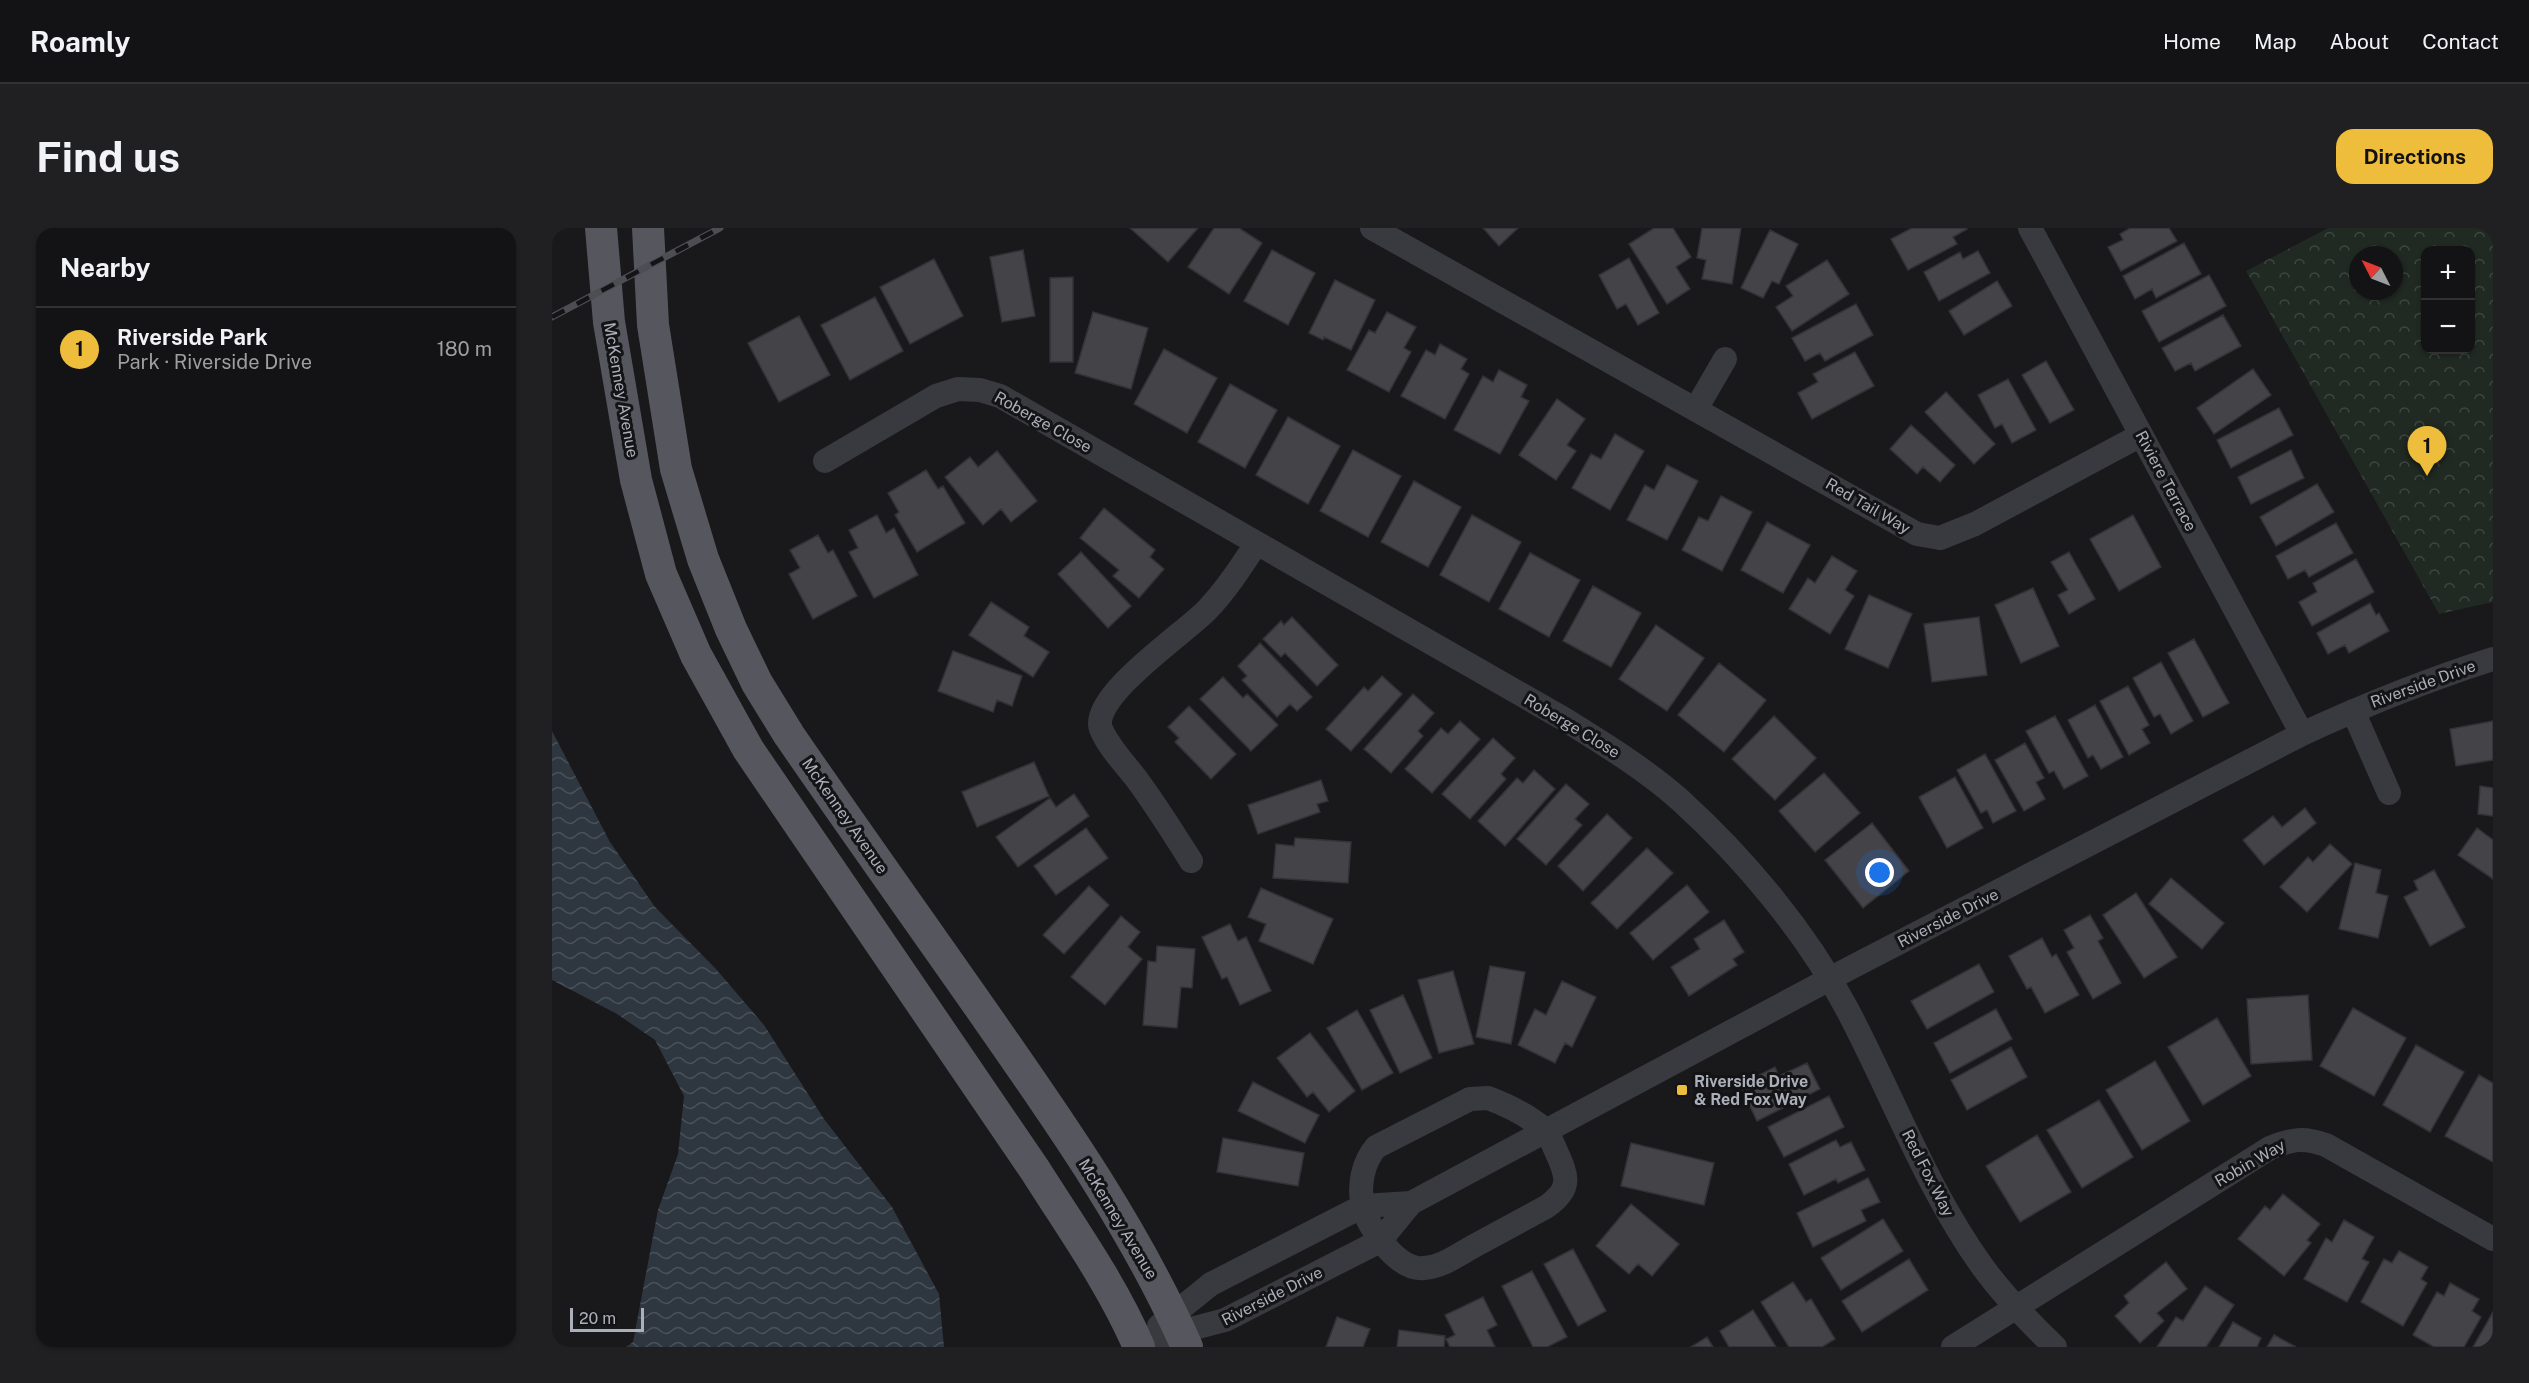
<!DOCTYPE html>
<html lang="en">
<head>
<meta charset="utf-8">
<style>
  body { margin:0; font-family:"Public Sans",sans-serif; background:#202022; color:#f1f3f6 }
  .controls { position:absolute; right:18px; top:18px; display:grid; overflow:hidden; border-radius:12px; box-shadow:0 2px 4px #0004 }
  .controls button { width:54px; height:54px; display:grid; place-items:center; padding:0; border:0; border-bottom:2px solid #323234; background:#131214; color:#f1f3f6; font:30px sans-serif }
  .compass { position:absolute; left:1797px; top:18px; width:54px; height:54px; border-radius:50%; background:#131214; box-shadow:0 2px 4px #0004; rotate:312deg }
  .scale { position:absolute; left:18px; bottom:15px; width:74px; box-sizing:border-box; padding-left:6px; border:3px solid #abafba; border-top:0; font-size:16px; line-height:21px; white-space:nowrap; color:#abafba; -webkit-text-stroke:4px #141316; paint-order:stroke }
  .you { position:absolute; left:1328px; top:645px; width:21px; height:21px; margin:-15px; border:4px solid #fff; border-radius:50%; background:#1a73e8; box-shadow:0 0 0 9px #1a73e833 }
  .badge { display:grid; place-items:center; width:39px; height:39px; border-radius:50%; background:#efbd3c; color:#111; font-size:20px; font-weight:700 }
  .pin { position:absolute; translate:-50% -50px; filter:drop-shadow(0 2px 3px #0008) }
  .pin::after { content:''; position:absolute; top:32px; width:21px; height:18px; background:inherit; clip-path:polygon(0 0,100% 0,50% 100%) }
  .list { margin:0; padding:0; list-style:none }
  h2 { display:flex; justify-content:space-between; align-items:center; height:78px; margin:0; padding:0 24px; font-size:26px }
  h2 small { font-size:20px; font-weight:400; color:#9d9ea0 }
  .list li { display:grid; grid-template-columns:39px 1fr auto; gap:18px; align-items:center; box-sizing:border-box; height:84px; padding:0 24px; border-top:2px solid #323234 }
  .list b { display:block; font-size:22px; white-space:nowrap }
  .list p { margin:0; font-size:20px; white-space:nowrap; color:#9d9ea0 }
  .list em { font-size:20px; font-style:normal; color:#9d9ea0 }
  .map { position:relative; flex:none; width:1941px; height:1119px; overflow:hidden; border-radius:18px }
  header { display:flex; align-items:center; gap:36px; box-sizing:border-box; height:84px; padding:0 30px; background:#131214; border-bottom:2px solid #323234 }
  header strong { font-size:28px }
  nav { display:flex; gap:33px; margin-inline-start:auto; font-size:21px }
  .intro { display:flex; align-items:center; justify-content:space-between; box-sizing:border-box; height:144px; padding:0 36px }
  h1 { margin:0; font-size:42px }
  .button { padding:15px 27px; border-radius:18px; background:#efbd3c; color:#111; font-size:21px; font-weight:700 }
  main { display:flex; gap:36px; padding:0 36px }
  aside { flex:1; background:#131214; border-radius:18px; box-shadow:0 2px 4px #0004 }
  .map>svg:first-child { display:block }
  .park { fill:url(#park-crowns); fill-rule:evenodd }
  .water { fill:url(#water-waves) }
  .building { fill:#434348; stroke:#333237; stroke-width:1.5 }
  .lines { fill:none; stroke-linecap:round; stroke-linejoin:round }
  .minor { stroke:#393a3f; stroke-width:24 }
  .major { stroke:#56575e; stroke-width:32 }
  .rail-casing { stroke:#4d4e54; stroke-width:7 }
  .rail { stroke:#141316; stroke-width:4.5; stroke-dasharray:14; stroke-linecap:butt }
  .poi-dot { fill:#efbd3c; stroke:#141316; stroke-width:2 }
  .labels { text-anchor:middle; dominant-baseline:central; stroke-width:6; stroke-linejoin:round; paint-order:stroke }
  .street-label { font-size:16px; fill:#abafba; stroke:#141316 }
  .poi-label { font-size:16px; font-weight:bold; fill:#abafba; stroke:#141316; text-anchor:start }
</style>
</head>
<body>
<header>
<strong>Roamly</strong>
<nav><a>Home</a><a>Map</a><a>About</a><a>Contact</a></nav>
</header>
<div class="intro"><h1>Find us</h1><a class="button">Directions</a></div>
<main>
<aside>
<h2>Nearby<small></small></h2>
<ul class="list">
<li><span class="badge">1</span><div><b>Riverside Park</b><p>Park · Riverside Drive</p></div><em>180 m</em></li>
</ul>
</aside>
<div class="map">
<svg width="1941" height="1119" viewBox="0 0 1941 1119">
  <defs>
    <pattern id="park-crowns" width="20" height="18" patternUnits="userSpaceOnUse" patternTransform="scale(1.5)"><rect width="20" height="18" fill="#202922"/><path d="M2 6a3 3 0 1 1 6 0M12 15a3 3 0 1 1 6 0" fill="none" stroke="#3e4640"/></pattern>
    <pattern id="water-waves" width="16" height="10" patternUnits="userSpaceOnUse" patternTransform="scale(1.5)"><rect width="16" height="10" fill="#2e363f"/><path d="M0 5q4-4 8 0t8 0" fill="none" stroke="#4a5159"/></pattern>
  </defs>
  <rect width="100%" height="100%" fill="#19181b"/>
  <!-- park -->
  <path class="park" d="M 1776,0 L 1941,0 L 1941,374 L 1887,386 L 1694,43 ZM 1874,22 L 1918,22 L 1918,122 L 1874,122 ZM 1806,27 L 1842,27 L 1842,63 L 1806,63 Z"/>
  <!-- water -->
  <path class="water" d="M 0,503 L 58,614 L 103,679 L 164,741 L 212,797 L 272,891 L 340,979 L 387,1066 L 392,1119 L 74,1119 L 81,1114 L 106,982 L 126,926 L 132,868 L 103,812 L 65,786 L 0,752 Z"/>
  <!-- building -->
  <path class="building" d="M 578,0 L 646,0 L 616,34 Z
    M 662,0 L 687,0 L 710,15 L 677,66 L 636,39 Z
    M 931,0 L 966,0 L 947,18 Z
    M 1102,0 L 1121,0 L 1139,29 L 1124,39 L 1138,61 L 1115,76 L 1077,16 Z
    M 1150,0 L 1189,0 L 1180,56 L 1150,51 L 1154,32 L 1145,30 Z
    M 1360,0 L 1414,0 L 1415,1 L 1401,9 L 1405,16 L 1356,42 L 1339,11 Z
    M 1578,0 L 1617,0 L 1625,13 L 1569,43 L 1556,19 L 1571,12 L 1568,6 Z
    M 1218,2 L 1246,16 L 1227,56 L 1220,53 L 1211,70 L 1189,60 Z
    M 1632,15 L 1649,46 L 1604,70 L 1600,61 L 1583,71 L 1571,48 Z
    M 471,22 L 483,88 L 450,94 L 438,29 Z
    M 720,22 L 763,45 L 736,97 L 692,73 Z
    M 1426,23 L 1438,45 L 1387,73 L 1372,44 L 1408,24 L 1411,31 Z
    M 1077,30 L 1107,85 L 1086,97 L 1074,76 L 1065,81 L 1047,47 Z
    M 382,31 L 411,88 L 358,116 L 328,59 Z
    M 1275,32 L 1297,66 L 1240,103 L 1224,79 L 1241,68 L 1234,58 Z
    M 1657,47 L 1674,78 L 1607,114 L 1590,83 Z
    M 521,49 L 521,134 L 498,134 L 498,50 Z
    M 783,52 L 823,72 L 799,122 L 772,109 L 771,112 L 757,105 Z
    M 1445,53 L 1460,78 L 1412,107 L 1397,83 Z
    M 323,69 L 351,123 L 298,152 L 269,97 Z
    M 1304,76 L 1321,107 L 1273,133 L 1268,125 L 1253,133 L 1240,110 Z
    M 541,84 L 596,100 L 579,161 L 523,145 Z
    M 835,84 L 864,99 L 852,120 L 859,124 L 837,164 L 795,142 L 817,102 L 823,105 Z
    M 1671,87 L 1689,118 L 1643,143 L 1639,135 L 1623,143 L 1610,120 Z
    M 247,88 L 278,147 L 227,174 L 196,115 Z
    M 888,116 L 915,131 L 909,141 L 917,146 L 893,191 L 849,168 L 874,122 L 883,127 Z
    M 612,121 L 665,150 L 635,205 L 582,176 Z
    M 1303,124 L 1322,158 L 1260,191 L 1246,165 L 1266,154 L 1261,146 Z
    M 1494,133 L 1522,182 L 1498,195 L 1470,147 Z
    M 1701,141 L 1719,167 L 1662,206 L 1645,180 Z
    M 947,142 L 975,157 L 969,169 L 977,173 L 948,226 L 902,202 L 931,148 L 941,154 Z
    M 1456,151 L 1484,202 L 1460,215 L 1450,196 L 1443,200 L 1426,167 Z
    M 678,156 L 725,182 L 693,240 L 646,214 Z
    M 1394,164 L 1443,216 L 1422,236 L 1373,184 Z
    M 1005,171 L 1033,191 L 1015,217 L 1024,223 L 1004,252 L 967,227 Z
    M 1727,180 L 1741,207 L 1679,240 L 1665,212 Z
    M 736,189 L 788,218 L 756,276 L 704,247 Z
    M 1359,197 L 1403,237 L 1388,254 L 1371,239 L 1365,246 L 1338,221 Z
    M 1063,206 L 1092,223 L 1058,282 L 1020,260 L 1039,226 L 1049,231 Z
    M 801,222 L 849,248 L 816,309 L 768,283 Z
    M 1739,222 L 1752,250 L 1699,276 L 1686,249 Z
    M 445,223 L 485,273 L 459,294 L 449,281 L 431,297 L 393,249 L 418,229 L 426,239 Z
    M 1115,237 L 1146,253 L 1115,312 L 1075,292 L 1093,257 L 1102,262 Z
    M 374,242 L 386,261 L 391,258 L 413,295 L 365,324 L 343,287 L 347,284 L 336,265 Z
    M 862,253 L 909,279 L 876,339 L 829,314 Z
    M 1765,256 L 1782,284 L 1724,318 L 1708,289 Z
    M 1169,268 L 1200,284 L 1170,343 L 1130,322 L 1147,289 L 1156,293 Z
    M 552,280 L 603,322 L 598,329 L 612,341 L 587,370 L 561,348 L 567,342 L 528,310 Z
    M 325,287 L 334,305 L 342,300 L 366,347 L 322,370 L 297,324 L 306,320 L 297,302 Z
    M 920,287 L 969,314 L 937,374 L 888,347 Z
    M 1581,287 L 1609,339 L 1567,363 L 1538,311 Z
    M 1215,294 L 1258,317 L 1231,365 L 1189,342 Z
    M 1784,295 L 1801,325 L 1757,349 L 1753,342 L 1736,351 L 1724,328 Z
    M 266,307 L 276,325 L 281,322 L 305,368 L 261,391 L 237,346 L 248,340 L 238,322 Z
    M 529,324 L 579,378 L 556,400 L 506,346 Z
    M 1517,324 L 1543,371 L 1517,386 L 1506,367 L 1516,362 L 1499,334 Z
    M 978,325 L 1028,352 L 997,409 L 947,381 Z
    M 1280,328 L 1305,343 L 1293,362 L 1302,368 L 1278,406 L 1237,381 L 1256,350 L 1263,355 Z
    M 1804,331 L 1822,364 L 1760,398 L 1747,374 L 1765,364 L 1761,355 Z
    M 1041,358 L 1089,385 L 1059,439 L 1011,413 Z
    M 1481,360 L 1507,418 L 1469,435 L 1443,377 Z
    M 1317,367 L 1360,386 L 1336,440 L 1293,421 Z
    M 439,374 L 477,399 L 472,408 L 497,424 L 481,449 L 417,407 Z
    M 1818,375 L 1824,387 L 1827,385 L 1837,403 L 1797,425 L 1793,417 L 1776,426 L 1765,405 Z
    M 740,389 L 786,437 L 765,458 L 733,425 L 729,429 L 711,411 L 729,393 L 732,397 Z
    M 1427,389 L 1435,447 L 1380,454 L 1372,396 Z
    M 1104,397 L 1152,430 L 1115,483 L 1067,451 Z
    M 1642,411 L 1677,475 L 1651,489 L 1616,425 Z
    M 708,415 L 760,469 L 745,483 L 738,476 L 725,489 L 690,452 L 695,448 L 686,438 Z
    M 401,423 L 470,448 L 460,478 L 445,472 L 441,484 L 386,463 Z
    M 1609,434 L 1641,493 L 1619,506 L 1608,486 L 1602,489 L 1581,450 Z
    M 1167,435 L 1214,472 L 1172,524 L 1126,487 Z
    M 830,448 L 850,466 L 799,523 L 774,501 L 812,459 L 816,463 Z
    M 671,449 L 691,470 L 695,466 L 726,497 L 699,523 L 648,471 Z
    M 1576,458 L 1597,497 L 1590,501 L 1598,515 L 1577,527 L 1548,473 Z
    M 861,466 L 882,485 L 866,503 L 871,508 L 839,545 L 812,521 Z
    M 1543,477 L 1571,529 L 1549,541 L 1541,527 L 1536,530 L 1516,492 Z
    M 637,478 L 684,526 L 659,551 L 623,514 L 627,510 L 616,499 Z
    M 1222,488 L 1264,530 L 1223,572 L 1180,531 Z
    M 1503,488 L 1536,548 L 1512,561 L 1502,543 L 1497,545 L 1474,503 Z
    M 908,493 L 928,511 L 880,565 L 853,541 L 889,500 L 896,506 Z
    M 1941,493 L 1941,532 L 1904,538 L 1898,501 Z
    M 941,510 L 963,530 L 949,546 L 954,551 L 918,591 L 890,566 Z
    M 1473,515 L 1492,550 L 1484,554 L 1493,571 L 1472,583 L 1443,532 Z
    M 1433,526 L 1464,583 L 1441,595 L 1435,582 L 1429,585 L 1405,542 Z
    M 482,534 L 497,568 L 425,599 L 410,564 Z
    M 982,542 L 1003,561 L 953,618 L 926,593 L 965,550 L 971,555 Z
    M 1272,545 L 1308,585 L 1263,624 L 1227,583 Z
    M 1403,549 L 1431,600 L 1395,620 L 1367,569 Z
    M 769,552 L 776,573 L 765,576 L 768,584 L 706,606 L 696,577 Z
    M 1014,556 L 1037,576 L 1023,591 L 1030,597 L 994,637 L 965,611 Z
    M 1928,558 L 1941,560 L 1941,588 L 1926,586 Z
    M 522,566 L 537,588 L 466,639 L 444,609 L 498,570 L 504,579 Z
    M 1753,580 L 1764,595 L 1712,637 L 1691,612 L 1721,588 L 1730,599 Z
    M 1055,586 L 1080,610 L 1031,663 L 1006,638 Z
    M 1320,595 L 1357,643 L 1311,680 L 1273,632 Z
    M 534,600 L 556,630 L 504,667 L 482,638 Z
    M 1925,600 L 1941,612 L 1941,651 L 1906,627 Z
    M 743,610 L 799,614 L 796,655 L 721,650 L 724,616 L 742,618 Z
    M 1778,616 L 1800,636 L 1755,684 L 1728,659 L 1756,629 L 1761,634 Z
    M 1095,620 L 1121,645 L 1065,701 L 1039,675 Z
    M 1803,635 L 1829,642 L 1824,665 L 1836,668 L 1826,710 L 1787,701 Z
    M 1882,642 L 1913,699 L 1878,718 L 1852,669 L 1866,662 L 1862,653 Z
    M 1619,650 L 1672,695 L 1650,721 L 1597,676 Z
    M 1135,657 L 1157,684 L 1101,732 L 1078,705 Z
    M 537,658 L 557,677 L 512,726 L 491,707 Z
    M 709,660 L 781,691 L 761,736 L 707,713 L 714,696 L 696,689 Z
    M 1584,665 L 1625,729 L 1592,750 L 1551,687 Z
    M 1538,687 L 1551,710 L 1546,713 L 1569,755 L 1541,771 L 1515,724 L 1522,720 L 1512,702 Z
    M 569,688 L 588,704 L 576,719 L 590,731 L 553,777 L 519,749 Z
    M 1172,692 L 1192,724 L 1181,731 L 1185,737 L 1137,768 L 1119,739 L 1148,721 L 1142,711 Z
    M 678,696 L 686,713 L 694,709 L 719,763 L 688,777 L 675,749 L 670,751 L 650,709 Z
    M 1490,710 L 1500,729 L 1504,726 L 1527,767 L 1493,785 L 1479,759 L 1475,761 L 1457,728 Z
    M 605,718 L 643,721 L 640,760 L 629,759 L 625,800 L 591,797 L 596,733 L 604,734 Z
    M 1427,736 L 1442,764 L 1375,801 L 1359,773 Z
    M 938,738 L 973,744 L 959,816 L 924,809 Z
    M 901,743 L 922,816 L 887,825 L 866,752 Z
    M 1010,753 L 1044,769 L 1020,819 L 1013,815 L 1003,835 L 966,817 L 983,781 L 994,787 Z
    M 851,767 L 880,830 L 848,845 L 818,782 Z
    M 1756,767 L 1760,832 L 1699,836 L 1695,771 Z
    M 1801,780 L 1854,810 L 1822,868 L 1768,838 Z
    M 1444,781 L 1460,811 L 1398,845 L 1382,815 Z
    M 805,782 L 841,845 L 810,862 L 775,800 Z
    M 1665,790 L 1699,848 L 1651,877 L 1616,819 Z
    M 758,805 L 803,863 L 777,884 L 761,864 L 755,869 L 725,830 Z
    M 1864,817 L 1912,844 L 1878,904 L 1831,877 Z
    M 1459,819 L 1475,849 L 1415,882 L 1399,852 Z
    M 1603,833 L 1638,893 L 1590,922 L 1554,862 Z
    M 1255,835 L 1268,861 L 1205,893 L 1188,857 L 1223,839 L 1227,848 Z
    M 1927,847 L 1941,855 L 1941,934 L 1893,908 Z
    M 701,854 L 767,887 L 753,915 L 686,883 Z
    M 1277,868 L 1292,899 L 1232,929 L 1216,899 Z
    M 1547,872 L 1581,929 L 1530,960 L 1495,902 Z
    M 1485,907 L 1519,964 L 1468,994 L 1434,938 Z
    M 671,910 L 752,925 L 746,958 L 665,944 Z
    M 1284,912 L 1288,919 L 1299,914 L 1313,942 L 1286,955 L 1284,951 L 1252,967 L 1237,936 Z
    M 1079,915 L 1162,935 L 1152,977 L 1069,958 Z
    M 1316,950 L 1328,974 L 1309,982 L 1314,993 L 1261,1019 L 1245,985 Z
    M 1731,966 L 1768,996 L 1755,1012 L 1759,1015 L 1732,1048 L 1686,1011 L 1713,978 L 1718,982 Z
    M 1079,976 L 1127,1016 L 1100,1048 L 1086,1036 L 1077,1046 L 1044,1018 Z
    M 1331,991 L 1351,1023 L 1289,1062 L 1269,1030 Z
    M 1792,992 L 1822,1009 L 1810,1031 L 1817,1034 L 1795,1074 L 1752,1051 L 1774,1010 L 1780,1014 Z
    M 1021,1021 L 1054,1083 L 1026,1098 L 992,1036 Z
    M 1847,1023 L 1876,1039 L 1869,1051 L 1875,1055 L 1851,1098 L 1809,1074 L 1832,1031 L 1840,1035 Z
    M 1357,1031 L 1376,1062 L 1310,1104 L 1290,1073 Z
    M 1614,1034 L 1635,1061 L 1605,1085 L 1612,1093 L 1588,1115 L 1563,1088 L 1577,1075 L 1572,1068 Z
    M 980,1043 L 1015,1109 L 995,1119 L 981,1119 L 950,1058 Z
    M 1241,1054 L 1254,1074 L 1259,1071 L 1283,1111 L 1270,1119 L 1237,1119 L 1209,1074 Z
    M 1898,1055 L 1927,1071 L 1920,1083 L 1929,1089 L 1912,1119 L 1882,1119 L 1861,1107 L 1885,1064 L 1892,1068 Z
    M 1653,1058 L 1682,1077 L 1654,1119 L 1605,1119 L 1624,1089 L 1631,1093 Z
    M 931,1069 L 945,1097 L 935,1102 L 943,1119 L 898,1119 L 894,1111 L 903,1107 L 893,1087 Z
    M 1201,1082 L 1224,1119 L 1177,1119 L 1168,1103 Z
    M 1941,1084 L 1941,1119 L 1921,1119 Z
    M 785,1089 L 818,1101 L 811,1119 L 774,1119 Z
    M 1681,1094 L 1709,1110 L 1705,1119 L 1667,1119 Z
    M 847,1102 L 893,1108 L 892,1119 L 845,1119 Z
    M 1722,1107 L 1744,1119 L 1715,1119 Z
    M 1155,1109 L 1161,1119 L 1139,1119 Z"/>
  <g class="lines">
    <!-- minor -->
    <path class="minor" d="M 820,0 L 1365,306 L 1388,310 L 1423,296 L 1589,207
      M 1478,0 L 1750,506
      M 1144,181 L 1173,131
      M 273,233 L 384,168 L 406,161 L 428,162 L 448,168 L 1012,491 C 1052,516 1093,541 1128,572 C 1192,630 1254,704 1295,781 C 1340,866 1374,960 1430,1038 C 1451,1067 1477,1094 1503,1119
      M 1801,483 L 1837,565
      M 639,633 C 622,606 605,579 586,553 C 574,537 557,520 549,501 C 537,469 633,405 655,382 C 674,362 689,339 704,316
      M 936,870 C 955,877 978,889 993,902 C 998,907 1001,917 1004,923 C 1016,949 1020,961 994,979 C 970,992 946,1005 922,1018 C 906,1027 890,1039 872,1040 C 846,1043 817,1001 811,979 C 806,958 811,934 824,919 L 918,871 Z
      M 607,1098 L 659,1056 L 811,978 L 859,975
      M 585,1115 L 673,1092 L 828,1013 L 859,975 L 1300,739 L 1750,506 C 1813,477 1875,452 1941,431
      M 1401,1119 L 1718,920 C 1741,911 1751,909 1774,917 L 1941,1011"/>
    <!-- major -->
    <path class="major" d="M 49,0 L 57,94 L 84,252 L 109,346 L 144,427 L 196,521 L 483,942 C 519,999 560,1056 587,1119
      M 96,0 L 101,97 L 124,241 L 151,331 L 179,401 L 205,455 L 237,507 C 303,603 371,698 438,794 C 510,897 584,1003 635,1119"/>
    <!-- rail casing -->
    <g class="rail-casing">
      <path id="rail" d="M 0,89 L 168,0"/>
    </g>
    <!-- rail -->
    <use href="#rail" class="rail"/>
  </g>
  <!-- markers -->
  <rect class="poi-dot" x="1124" y="856" width="12" height="12" rx="3"/>
  <g class="labels">
    <!-- street labels -->
    <g class="street-label">
      <text transform="translate(69 162) rotate(80)">McKenney Avenue</text>
      <text transform="translate(491 194) rotate(29)">Roberge Close</text>
      <text transform="translate(1614 253) rotate(62)">Riviere Terrace</text>
      <text transform="translate(1316 278) rotate(30)">Red Tail Way</text>
      <text transform="translate(1871 456) rotate(-20)">Riverside Drive</text>
      <text transform="translate(1020 498) rotate(31)">Roberge Close</text>
      <text transform="translate(293 588) rotate(55)">McKenney Avenue</text>
      <text transform="translate(1396 690) rotate(-27)">Riverside Drive</text>
      <text transform="translate(1698 935) rotate(-30)">Robin Way</text>
      <text transform="translate(1376 945) rotate(63)">Red Fox Way</text>
      <text transform="translate(566 991) rotate(59)">McKenney Avenue</text>
      <text transform="translate(720 1068) rotate(-27)">Riverside Drive</text>
    </g>
    <!-- poi labels -->
    <g class="poi-label">
      <text x="1142" y="853">Riverside Drive<tspan x="1142" dy="18">&amp; Red Fox Way</tspan></text>
    </g>
  </g>
</svg>
<div class="controls">
<button>+</button>
<button>−</button>
</div>
<svg class="compass" viewBox="-18 -18 36 36"><path d="M0-13l5 13h-10z" fill="#e53935"/><path d="M0 13l5-13h-10z" fill="#9d9ea0"/></svg>
<div class="scale">20 m</div>
<div class="you"></div>
<div class="pin badge" style="left:1875px;top:248px">1</div>
</div>
</main>
</body>
</html>
